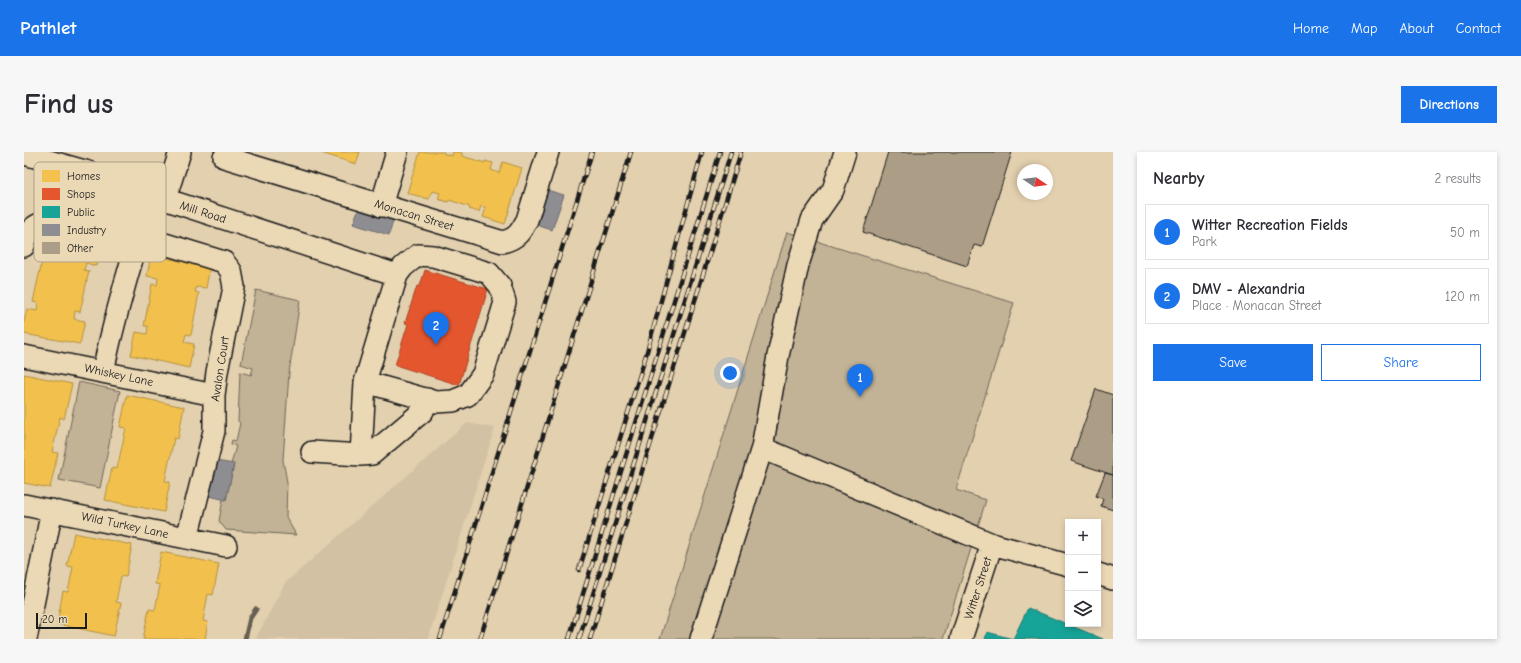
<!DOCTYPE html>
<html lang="en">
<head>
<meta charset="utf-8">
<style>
  body { margin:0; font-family:"Comic Neue",sans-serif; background:#f7f7f7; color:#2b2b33 }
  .controls { position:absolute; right:12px; bottom:12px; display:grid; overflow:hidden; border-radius:0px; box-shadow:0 2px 6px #0003 }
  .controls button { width:36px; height:36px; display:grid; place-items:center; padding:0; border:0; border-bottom:1px solid #e1e1e2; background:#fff; color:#2b2b33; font:20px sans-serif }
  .compass { position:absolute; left:993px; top:12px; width:36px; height:36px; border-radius:50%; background:#fff; box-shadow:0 2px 6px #0003; rotate:103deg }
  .scale { position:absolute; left:12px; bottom:10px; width:51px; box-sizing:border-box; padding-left:4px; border:2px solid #1c1c1c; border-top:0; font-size:11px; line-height:14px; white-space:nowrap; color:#1c1c1c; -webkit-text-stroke:3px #ebd8b5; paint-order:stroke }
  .you { position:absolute; left:706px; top:221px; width:14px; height:14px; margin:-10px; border:3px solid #fff; border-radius:50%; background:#1a73e8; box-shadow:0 0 0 6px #1a73e833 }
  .badge { display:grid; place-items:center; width:26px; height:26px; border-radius:50%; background:#1a73e8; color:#fff; font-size:13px; font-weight:700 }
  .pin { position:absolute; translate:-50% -33px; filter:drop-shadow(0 1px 2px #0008) }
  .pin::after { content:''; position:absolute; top:21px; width:14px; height:12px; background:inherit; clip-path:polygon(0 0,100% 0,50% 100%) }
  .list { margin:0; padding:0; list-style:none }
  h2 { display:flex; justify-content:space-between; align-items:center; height:52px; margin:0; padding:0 16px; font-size:17px }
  h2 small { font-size:13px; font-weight:400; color:#7c7c81 }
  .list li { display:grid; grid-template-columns:26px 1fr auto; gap:12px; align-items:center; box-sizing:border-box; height:56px; margin:0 8px 8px; padding:0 8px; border:1px solid #e1e1e2; border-radius:0px }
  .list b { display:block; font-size:15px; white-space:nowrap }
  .list p { margin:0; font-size:13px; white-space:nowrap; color:#7c7c81 }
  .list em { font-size:13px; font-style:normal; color:#7c7c81 }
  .actions { display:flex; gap:8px; padding:12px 16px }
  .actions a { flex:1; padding:9px 0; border:1px solid #1a73e8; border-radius:0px; text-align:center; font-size:14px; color:#1a73e8 }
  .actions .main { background:#1a73e8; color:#fff }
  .icon { flex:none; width:22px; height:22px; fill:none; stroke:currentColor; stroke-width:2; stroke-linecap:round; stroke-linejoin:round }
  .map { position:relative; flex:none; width:1089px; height:487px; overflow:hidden; border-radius:0px }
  header { display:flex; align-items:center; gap:24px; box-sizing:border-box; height:56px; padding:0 20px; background:#1a73e8; color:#fff }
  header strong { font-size:19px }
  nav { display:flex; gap:22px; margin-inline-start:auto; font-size:14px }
  .intro { display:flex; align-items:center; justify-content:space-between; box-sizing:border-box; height:96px; padding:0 24px }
  h1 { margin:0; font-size:28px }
  .button { padding:10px 18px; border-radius:0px; background:#1a73e8; color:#fff; font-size:14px; font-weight:700 }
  main { display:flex; gap:24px; padding:0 24px }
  aside { flex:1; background:#fff; border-radius:0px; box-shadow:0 2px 6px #0003 }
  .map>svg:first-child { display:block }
  .built { fill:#d2c1a3 }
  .green { fill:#c2b296; stroke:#6f6759 }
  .homes { fill:#f2c14e; stroke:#b2903f }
  .shops { fill:#e4572e; stroke:#a84529 }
  .public { fill:#17a398; stroke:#187a73 }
  .industry { fill:#8d8d92; stroke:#6b6b6f }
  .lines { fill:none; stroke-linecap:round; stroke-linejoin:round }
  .stream { stroke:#655f52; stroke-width:5 }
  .building { fill:#ac9e86; stroke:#1c1c1c }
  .minor-casing { stroke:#1c1c1c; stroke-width:24 }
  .minor { stroke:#ebd8b5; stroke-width:21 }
  .rail-casing { stroke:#1c1c1c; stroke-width:4.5 }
  .rail { stroke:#ebd8b5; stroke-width:3; stroke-dasharray:9; stroke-linecap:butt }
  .labels { text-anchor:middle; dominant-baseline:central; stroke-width:4; stroke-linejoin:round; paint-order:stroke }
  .street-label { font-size:12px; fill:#1c1c1c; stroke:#ebd8b5 }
  .key { fill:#ebd8b5; stroke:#ada087; stroke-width:1 }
  .key-label { font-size:11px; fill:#1c1c1c }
</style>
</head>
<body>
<header>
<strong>Pathlet</strong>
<nav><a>Home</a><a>Map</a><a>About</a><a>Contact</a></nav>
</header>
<div class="intro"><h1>Find us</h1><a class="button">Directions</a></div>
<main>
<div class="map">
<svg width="1089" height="487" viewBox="0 0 1089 487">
  <rect width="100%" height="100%" fill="#e3d0af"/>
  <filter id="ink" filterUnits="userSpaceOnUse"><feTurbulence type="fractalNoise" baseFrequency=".025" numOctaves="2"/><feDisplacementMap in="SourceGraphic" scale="8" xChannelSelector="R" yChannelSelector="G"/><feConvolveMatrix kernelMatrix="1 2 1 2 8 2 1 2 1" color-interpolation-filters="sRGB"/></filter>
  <g filter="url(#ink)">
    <!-- built -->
    <path class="built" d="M 443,271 L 471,276 L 404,487 L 233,487 L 233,484 L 261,431 Z"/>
    <!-- green -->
    <path class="green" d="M 763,80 L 990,151 L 932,338 L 962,348 L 919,487 L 636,487 Z
      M 232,138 L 276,148 L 265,221 L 259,308 L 263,330 L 262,365 L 272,383 L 202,378 L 195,369 L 199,347 L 202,348 L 210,313 L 207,312 L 212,294 L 207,292 L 208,288 L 212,289 L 216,271 L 214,269 L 216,220 L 227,223 L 229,216 L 217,212 Z
      M 55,230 L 96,239 L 76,336 L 35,328 Z"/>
    <!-- homes -->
    <path class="homes" d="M 294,0 L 336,0 L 332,12 Z
      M 396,0 L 420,0 L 420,2 L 428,4 L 429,0 L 435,0 L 438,1 L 438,4 L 461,11 L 461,9 L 469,11 L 467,18 L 475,21 L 479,10 L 498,16 L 481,72 L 459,65 L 462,56 L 457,54 L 455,60 L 445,57 L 446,55 L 425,48 L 424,50 L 414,47 L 416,41 L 408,39 L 405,47 L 383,41 Z
      M 18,80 L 77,93 L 72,114 L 62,111 L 60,118 L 65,119 L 56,160 L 51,159 L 50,167 L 61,169 L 56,192 L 0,182 L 0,170 L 3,157 L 13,159 L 14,151 L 9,150 L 18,109 L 23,110 L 24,104 L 14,101 Z
      M 127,103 L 186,115 L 182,136 L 172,135 L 171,140 L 175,141 L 167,183 L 162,182 L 160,190 L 170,192 L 165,216 L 107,203 L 112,180 L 123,182 L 124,174 L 120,174 L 128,132 L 133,133 L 134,126 L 123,124 Z
      M 0,222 L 48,232 L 40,267 L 36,265 L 28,300 L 34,301 L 26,336 L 0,331 Z
      M 103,243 L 160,255 L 154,287 L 150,286 L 141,329 L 146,330 L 140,360 L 81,348 L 88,316 L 93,317 L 102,276 L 96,275 Z
      M 50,381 L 108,393 L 102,425 L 97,424 L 92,450 L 97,451 L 90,484 L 33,472 L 39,439 L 44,440 L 49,415 L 43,414 Z
      M 137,400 L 195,412 L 189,443 L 184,442 L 179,469 L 184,470 L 181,487 L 119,487 L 125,457 L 131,458 L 136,433 L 131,432 Z"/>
    <!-- shops -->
    <path class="shops" d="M 401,118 L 464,137 L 435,233 L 371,213 L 384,172 L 381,171 L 393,134 L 396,134 Z"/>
    <!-- public -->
    <path class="public" d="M 1004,456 L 1079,487 L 961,487 L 963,480 L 989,487 Z"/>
    <!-- industry -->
    <path class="industry" d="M 523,38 L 540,43 L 528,78 L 512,73 Z
      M 335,55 L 370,66 L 365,83 L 329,72 Z
      M 192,309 L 210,312 L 202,348 L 185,344 Z"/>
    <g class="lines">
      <!-- stream -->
      <path class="stream" d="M 221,487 L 226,466 L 232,457"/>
    </g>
    <!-- building -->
    <path class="building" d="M 864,0 L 988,0 L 958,95 L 950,93 L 943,114 L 839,80 Z
      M 1072,237 L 1089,243 L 1089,323 L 1047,309 Z
      M 1081,321 L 1089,323 L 1089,358 L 1077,354 L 1079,347 L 1072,344 Z"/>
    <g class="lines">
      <!-- minor casing -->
      <g class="minor-casing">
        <path id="minor" d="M 0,2 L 61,19 L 128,43 L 373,123
          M 200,5 L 479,90 C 493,86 496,81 503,68 L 524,0
          M 141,47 L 156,0
          M 357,54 L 373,0
          M 141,92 L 200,110 L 207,119 L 210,135 L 193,220 L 190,243 L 190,279 L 163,386
          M 0,94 C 8,55 48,73 75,79
          M 0,204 L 190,243
          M 79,219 C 92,160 109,101 128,43
          M 738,296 L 968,392
          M 288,300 L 337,303 L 348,302 L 399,259 L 403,247
          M 337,303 L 341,230 L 373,123 L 379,115 L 394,103 L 409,104 L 465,121 L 476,134 L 481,150 L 459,222 L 444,243 L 429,249 L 412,250 L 341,230
          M 0,353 L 202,394
          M 1074,422 L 1089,427
          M 2,487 L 28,358
          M 677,487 L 738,296 L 754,204 L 774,113 L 788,68 L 809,38 L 821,0
          M 937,487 L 968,392 L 1044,413"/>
      </g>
      <!-- minor -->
      <use href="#minor" class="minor"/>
      <!-- rail casing -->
      <g class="rail-casing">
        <path id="rail" d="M 555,418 L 622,203 L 678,0
          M 416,487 L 568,0
          M 456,487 L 607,0
          M 545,487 L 696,0
          M 555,487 L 707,0
          M 566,487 L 717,0"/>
      </g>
      <!-- rail -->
      <use href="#rail" class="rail"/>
    </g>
  </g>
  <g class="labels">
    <!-- street labels -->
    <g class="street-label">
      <text transform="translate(179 60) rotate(18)">Mill Road</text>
      <text transform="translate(390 63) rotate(17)">Monacan Street</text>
      <text transform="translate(196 217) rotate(-81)">Avalon Court</text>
      <text transform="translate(95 223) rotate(12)">Whiskey Lane</text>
      <text transform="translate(101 373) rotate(12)">Wild Turkey Lane</text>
      <text transform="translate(954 436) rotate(-72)">Witter Street</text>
    </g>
  </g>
  <!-- legend -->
  <rect x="10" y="10" width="132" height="100" rx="6" class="key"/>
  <rect x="18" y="18" width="18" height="12" fill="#f2c14e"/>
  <rect x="18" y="36" width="18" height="12" fill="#e4572e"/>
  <rect x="18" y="54" width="18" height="12" fill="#17a398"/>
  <rect x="18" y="72" width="18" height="12" fill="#8d8d92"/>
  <rect x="18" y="90" width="18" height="12" fill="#ac9e86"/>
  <g class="key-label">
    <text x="43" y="28">Homes</text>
    <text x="43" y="46">Shops</text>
    <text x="43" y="64">Public</text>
    <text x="43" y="82">Industry</text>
    <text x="43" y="100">Other</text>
  </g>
</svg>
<div class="controls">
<button>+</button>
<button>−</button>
<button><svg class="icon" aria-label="layers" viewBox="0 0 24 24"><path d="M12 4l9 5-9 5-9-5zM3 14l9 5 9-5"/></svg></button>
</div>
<svg class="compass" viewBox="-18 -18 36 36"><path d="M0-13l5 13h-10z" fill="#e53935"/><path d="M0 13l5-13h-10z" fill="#7c7c81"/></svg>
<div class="scale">20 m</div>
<div class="you"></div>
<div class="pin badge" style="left:836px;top:245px">1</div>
<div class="pin badge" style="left:412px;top:193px">2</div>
</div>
<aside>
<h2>Nearby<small>2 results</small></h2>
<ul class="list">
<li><span class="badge">1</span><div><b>Witter Recreation Fields</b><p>Park</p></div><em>50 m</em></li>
<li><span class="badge">2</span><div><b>DMV - Alexandria</b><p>Place · Monacan Street</p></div><em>120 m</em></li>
</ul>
<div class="actions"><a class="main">Save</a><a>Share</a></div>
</aside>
</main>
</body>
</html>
